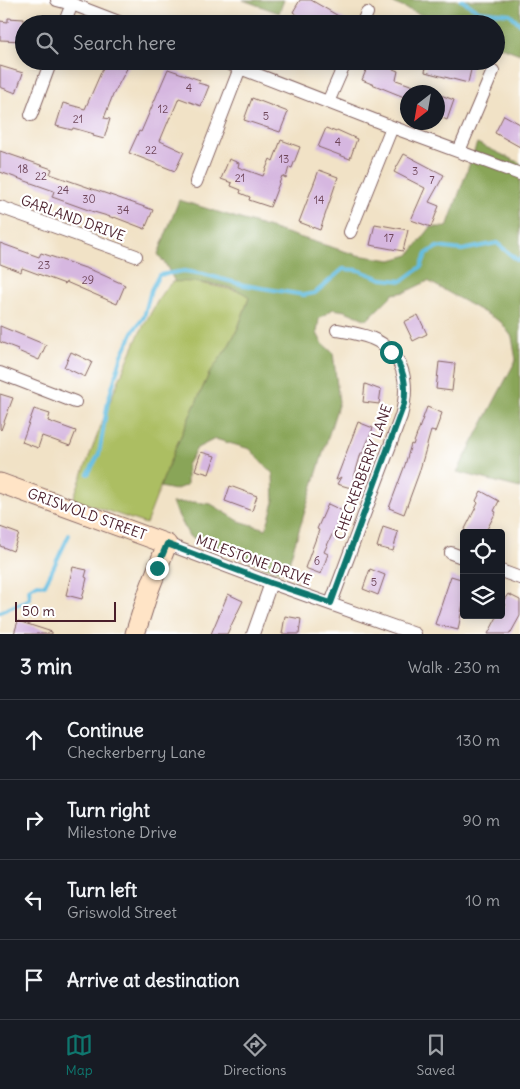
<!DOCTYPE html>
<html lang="en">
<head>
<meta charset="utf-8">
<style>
  body { margin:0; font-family:Delius,sans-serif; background:#20242c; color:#f1f3f6 }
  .controls { position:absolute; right:15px; bottom:15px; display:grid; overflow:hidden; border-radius:5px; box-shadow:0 2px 12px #0003 }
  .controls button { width:45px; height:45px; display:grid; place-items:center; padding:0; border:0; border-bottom:1px solid #363941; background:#171b24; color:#f1f3f6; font:25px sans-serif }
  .compass { position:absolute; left:400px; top:85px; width:45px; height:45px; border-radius:50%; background:#171b24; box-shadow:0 2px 12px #0003; rotate:211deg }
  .scale { position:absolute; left:15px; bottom:12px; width:101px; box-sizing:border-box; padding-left:5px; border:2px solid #4a1f2b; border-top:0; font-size:14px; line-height:18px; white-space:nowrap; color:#4a1f2b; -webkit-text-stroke:4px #fff; paint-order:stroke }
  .stop { position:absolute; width:15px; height:15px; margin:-11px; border:4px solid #0f766e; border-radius:50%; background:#fff }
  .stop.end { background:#0f766e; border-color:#fff; box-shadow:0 1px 5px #0008 }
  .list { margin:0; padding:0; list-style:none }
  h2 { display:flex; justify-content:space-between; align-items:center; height:65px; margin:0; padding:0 20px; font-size:21px }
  h2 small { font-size:16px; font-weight:400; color:#9ea1a6 }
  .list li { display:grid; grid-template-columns:32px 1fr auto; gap:15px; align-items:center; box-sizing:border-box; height:80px; padding:0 20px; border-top:1px solid #363941 }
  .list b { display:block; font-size:19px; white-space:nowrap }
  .list p { margin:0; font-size:16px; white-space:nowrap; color:#9ea1a6 }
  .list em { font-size:16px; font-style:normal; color:#9ea1a6 }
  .icon { flex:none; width:28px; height:28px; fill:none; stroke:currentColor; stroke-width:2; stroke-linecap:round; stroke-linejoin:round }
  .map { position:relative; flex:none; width:520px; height:634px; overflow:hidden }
  .search { position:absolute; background:#171b24; box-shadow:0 2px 12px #0003; left:15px; right:15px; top:15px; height:55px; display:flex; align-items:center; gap:12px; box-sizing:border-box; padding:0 18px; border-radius:28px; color:#9ea1a6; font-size:19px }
  .sheet { height:385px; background:#171b24 }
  nav { display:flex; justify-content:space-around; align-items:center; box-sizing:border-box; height:70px; border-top:1px solid #363941; background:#171b24; font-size:14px; color:#9ea1a6 }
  nav a { display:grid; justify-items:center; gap:2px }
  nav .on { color:#0f766e }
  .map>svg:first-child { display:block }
  .green { fill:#acbe62; stroke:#7b6e46 }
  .forest { fill:#89a558; stroke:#6a6242 }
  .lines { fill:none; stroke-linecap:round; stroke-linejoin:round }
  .stream { stroke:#64bde1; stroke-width:4 }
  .building { fill:#d6b7e0 }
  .street-casing { stroke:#846361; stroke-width:14 }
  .secondary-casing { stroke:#846361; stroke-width:21 }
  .street { stroke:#fff; stroke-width:12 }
  .secondary { stroke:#ffe4c6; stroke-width:19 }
  .route { stroke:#0f766e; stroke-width:6 }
  .labels { text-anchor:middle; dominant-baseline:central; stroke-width:4.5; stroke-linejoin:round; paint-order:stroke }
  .number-label { font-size:11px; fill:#6d4558 }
  .street-label { font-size:14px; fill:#4a1f2b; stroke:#fff }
</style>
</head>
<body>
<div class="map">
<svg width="520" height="634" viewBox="0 0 520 634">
  <rect width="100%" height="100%" fill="#fff"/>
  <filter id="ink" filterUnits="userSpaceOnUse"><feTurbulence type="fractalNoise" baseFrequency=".02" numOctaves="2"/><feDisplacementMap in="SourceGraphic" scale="10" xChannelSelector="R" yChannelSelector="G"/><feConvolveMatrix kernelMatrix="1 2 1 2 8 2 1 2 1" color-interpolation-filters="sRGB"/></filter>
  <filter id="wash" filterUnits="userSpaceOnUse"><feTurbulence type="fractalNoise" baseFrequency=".0096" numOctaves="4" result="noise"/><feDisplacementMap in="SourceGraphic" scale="20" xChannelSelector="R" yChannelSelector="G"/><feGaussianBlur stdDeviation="1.12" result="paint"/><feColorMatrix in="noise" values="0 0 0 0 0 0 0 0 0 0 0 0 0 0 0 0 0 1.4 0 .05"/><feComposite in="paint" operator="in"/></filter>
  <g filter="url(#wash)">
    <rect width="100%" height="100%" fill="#f1e2c6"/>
    <!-- green -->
    <path class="green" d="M 185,280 L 243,292 L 249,298 L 238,328 L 228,347 L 209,374 L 175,449 L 146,524 L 73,499 L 113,394 L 139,334 L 162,293 L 172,282 Z"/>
    <!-- forest -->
    <path class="forest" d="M 243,0 L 284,0 L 279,13 Z
      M 385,0 L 520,0 L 520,54 L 496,45 L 496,24 L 444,24 Z
      M 477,143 L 520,163 L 520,488 L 457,472 L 516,360 L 512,337 L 501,322 L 428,281 L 405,292 L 393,294 L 367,320 L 345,311 L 333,309 L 319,319 L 317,333 L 322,343 L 333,353 L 339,402 L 286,572 L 268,568 L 189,536 L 172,503 L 195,502 L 211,504 L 239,521 L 266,529 L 274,502 L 273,474 L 250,449 L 215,439 L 197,448 L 187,465 L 187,485 L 174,490 L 160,487 L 175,449 L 209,374 L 228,347 L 238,328 L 249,298 C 247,296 246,294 243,293 C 234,286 187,280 175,282 L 166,265 L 158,254 L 179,200 L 357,255 L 391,260 L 409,255 L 431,227 L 447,227 Z"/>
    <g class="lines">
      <!-- stream -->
      <path class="stream" d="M 461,0 L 479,11 L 510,14 L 520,24
        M 88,474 L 99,454 L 108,401 L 122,355 L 134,330 L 144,317 L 151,290 L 159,275 L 184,271 L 203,274 L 244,285 L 304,295 L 315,293 L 343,269 L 358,270 L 382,279 L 402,281 L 421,267 L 426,254 L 437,247 L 462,250 L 497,243 L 517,260 L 520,259
        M 0,612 L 30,599 L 29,589 L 37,584 L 45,585 L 69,535"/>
    </g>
    <g id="blocks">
      <!-- building -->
      <path class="building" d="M 300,0 L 311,0 L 352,24 L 310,24 L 293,12 Z
        M 8,18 L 24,19 L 24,41 L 0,40 L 0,21 L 8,22 Z
        M 106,61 L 131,61 L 113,95 L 104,118 L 110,119 L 104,139 L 93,136 L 94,134 L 73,128 L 72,130 L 56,126 L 63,103 L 85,109 Z
        M 370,61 L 381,64 L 398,71 L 396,80 L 428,91 L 428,92 L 406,92 L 404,97 L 362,80 Z
        M 427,61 L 473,61 L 468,83 L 425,72 Z
        M 0,66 L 23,73 L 16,93 L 0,87 Z
        M 168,69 L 200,80 L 198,83 L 209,86 L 201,106 L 179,98 L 171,117 L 170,117 L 160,141 L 184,152 L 175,171 L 129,153 L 139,131 L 141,132 Z
        M 438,94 L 454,100 L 447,120 L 438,116 Z
        M 252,98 L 288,112 L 280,132 L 244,120 Z
        M 504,115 L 520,124 L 520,147 L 495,133 Z
        M 326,128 L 336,132 L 337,130 L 357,139 L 350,159 L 318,147 Z
        M 281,140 L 300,147 L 292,168 L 289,167 L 286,178 L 282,176 L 270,207 L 249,200 L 250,197 L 240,193 L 241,190 L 231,186 L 232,183 L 221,179 L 229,159 L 239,163 L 238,167 L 263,176 L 270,159 L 273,161 Z
        M 0,151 L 52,169 L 50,174 L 153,210 L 145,229 L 114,217 L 114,218 L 94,212 L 52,197 L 54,191 L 0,172 Z
        M 404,154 L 444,175 L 429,202 L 439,206 L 431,227 L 411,220 L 425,188 L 394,172 Z
        M 319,170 L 338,177 L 320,230 L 299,222 Z
        M 375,224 L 408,230 L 403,251 L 370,245 Z
        M 0,243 L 39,257 L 41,253 L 94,271 L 125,285 L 117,304 L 66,282 L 65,284 L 22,268 L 21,272 L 0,264 Z
        M 418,315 L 427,334 L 413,341 L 404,322 Z
        M 0,326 L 46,345 L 39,360 L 18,351 L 18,349 L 0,342 Z
        M 71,352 L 92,362 L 85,377 L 64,367 Z
        M 439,362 L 455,364 L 452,391 L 436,389 Z
        M 365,384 L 381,390 L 379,404 L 363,402 Z
        M 0,394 L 13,398 L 1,430 L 0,429 Z
        M 427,407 L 442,413 L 435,432 L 431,431 L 419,473 L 404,514 L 389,508 L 405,465 L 411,444 L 413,445 Z
        M 34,409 L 50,414 L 48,421 L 76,431 L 70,446 L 42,436 L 38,448 L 22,442 Z
        M 358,422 L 373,428 L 363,453 L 361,453 L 351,488 L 337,484 L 341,477 L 336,480 Z
        M 201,452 L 215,456 L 209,474 L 195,470 Z
        M 230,486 L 257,496 L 252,511 L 225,501 Z
        M 481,491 L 499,501 L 494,511 L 496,512 L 485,533 L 463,533 L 478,503 L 476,501 Z
        M 328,504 L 343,511 L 324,552 L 328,554 L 321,574 L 305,568 L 319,530 L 317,529 Z
        M 0,527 L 19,534 L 13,551 L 0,546 Z
        M 383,527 L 398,532 L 393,551 L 377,547 Z
        M 73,567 L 87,570 L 85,577 L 87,578 L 82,599 L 66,595 Z
        M 370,569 L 385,575 L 378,595 L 363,589 Z
        M 451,576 L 464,580 L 464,598 L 458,630 L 435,624 Z
        M 228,594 L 243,601 L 227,634 L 211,634 Z
        M 508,594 L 520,600 L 520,616 L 510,634 L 488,634 L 498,615 L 501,615 L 501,610 L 505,605 L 502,603 Z
        M 285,616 L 301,619 L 299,634 L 282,634 Z
        M 18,621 L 52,632 L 52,634 L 14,634 Z"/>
    </g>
  </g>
  <g filter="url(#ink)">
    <use href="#blocks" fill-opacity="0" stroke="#846361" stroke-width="1"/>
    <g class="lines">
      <!-- street casing -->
      <g class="street-casing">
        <path id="street" d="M 57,0 L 72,4 L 124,24
          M 64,24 L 72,4
          M 362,24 L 367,13
          M 222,61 L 392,127 L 520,174
          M 328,102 L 346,61
          M 31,115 L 51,61
          M 459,151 L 493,71
          M 196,182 L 240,68
          M 0,207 L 136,256
          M 350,232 L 392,127
          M 0,373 L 75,402
          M 167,544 L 271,583 L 415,634
          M 451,553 L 464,558
          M 501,571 L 520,578
          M 331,603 L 401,416 C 410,384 405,352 371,338 C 360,334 348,332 337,330
          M 253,634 L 271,583"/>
      </g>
      <!-- secondary casing -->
      <g class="secondary-casing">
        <path id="secondary" d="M 0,483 L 167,544 L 149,590 L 135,634"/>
      </g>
      <!-- street -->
      <use href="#street" class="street"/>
      <!-- secondary -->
      <use href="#secondary" class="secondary"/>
    </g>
  </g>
  <g class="lines" filter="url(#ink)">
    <!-- route -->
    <path class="route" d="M 157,568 L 167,544 L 271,583 L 331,603 L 404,404 C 407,383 404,369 391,352"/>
  </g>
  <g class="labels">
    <!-- number labels -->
    <g class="number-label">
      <text x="189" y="88">4</text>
      <text x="163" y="109">12</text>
      <text x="266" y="116">5</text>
      <text x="78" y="119">21</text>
      <text x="338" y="142">4</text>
      <text x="151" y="150">22</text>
      <text x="284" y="159">13</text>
      <text x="23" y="169">18</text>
      <text x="415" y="171">3</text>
      <text x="41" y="176">22</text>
      <text x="240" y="178">21</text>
      <text x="432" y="180">7</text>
      <text x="63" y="190">24</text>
      <text x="89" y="199">30</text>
      <text x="319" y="200">14</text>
      <text x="123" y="210">34</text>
      <text x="389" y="238">17</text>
      <text x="44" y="265">23</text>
      <text x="88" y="280">29</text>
      <text x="317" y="561">6</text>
      <text x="374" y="582">5</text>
    </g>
    <!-- street labels -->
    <g class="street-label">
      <text transform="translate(73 218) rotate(20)">GARLAND DRIVE</text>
      <text transform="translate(363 472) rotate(-70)">CHECKERBERRY LANE</text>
      <text transform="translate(87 514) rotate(20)">GRISWOLD STREET</text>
      <text transform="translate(254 560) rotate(20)">MILESTONE DRIVE</text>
    </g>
  </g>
</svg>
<div class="controls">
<button><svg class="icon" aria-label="locate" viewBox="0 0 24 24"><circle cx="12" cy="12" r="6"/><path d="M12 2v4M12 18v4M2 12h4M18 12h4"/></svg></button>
<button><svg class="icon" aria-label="layers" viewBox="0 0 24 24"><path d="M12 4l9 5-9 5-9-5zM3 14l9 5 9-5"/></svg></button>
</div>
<svg class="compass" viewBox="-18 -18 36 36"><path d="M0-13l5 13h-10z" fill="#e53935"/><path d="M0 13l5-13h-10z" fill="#9ea1a6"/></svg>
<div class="scale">50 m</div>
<div class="stop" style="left:391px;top:352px"></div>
<div class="stop end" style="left:157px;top:568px"></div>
<div class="search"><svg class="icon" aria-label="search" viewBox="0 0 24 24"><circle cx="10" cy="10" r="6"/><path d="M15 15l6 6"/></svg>Search here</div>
</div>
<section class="sheet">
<h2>3 min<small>Walk · 230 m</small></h2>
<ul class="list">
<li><svg class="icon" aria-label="ahead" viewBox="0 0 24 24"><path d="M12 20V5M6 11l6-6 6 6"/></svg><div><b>Continue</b><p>Checkerberry Lane</p></div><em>130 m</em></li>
<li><svg class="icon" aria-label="right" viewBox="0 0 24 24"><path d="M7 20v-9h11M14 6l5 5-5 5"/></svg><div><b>Turn right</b><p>Milestone Drive</p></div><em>90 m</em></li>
<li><svg class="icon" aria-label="left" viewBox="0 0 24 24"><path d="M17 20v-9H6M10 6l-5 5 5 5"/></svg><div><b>Turn left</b><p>Griswold Street</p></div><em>10 m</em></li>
<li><svg class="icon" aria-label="arrive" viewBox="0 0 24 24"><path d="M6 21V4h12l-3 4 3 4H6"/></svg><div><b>Arrive at destination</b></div></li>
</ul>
</section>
<nav>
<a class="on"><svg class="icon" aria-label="map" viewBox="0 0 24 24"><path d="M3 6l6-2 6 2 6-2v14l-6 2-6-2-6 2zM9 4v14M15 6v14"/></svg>Map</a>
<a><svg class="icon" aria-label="directions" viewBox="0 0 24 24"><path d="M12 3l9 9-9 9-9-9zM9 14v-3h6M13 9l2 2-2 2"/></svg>Directions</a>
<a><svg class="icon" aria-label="saved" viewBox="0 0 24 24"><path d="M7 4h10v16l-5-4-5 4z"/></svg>Saved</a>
</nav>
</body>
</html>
